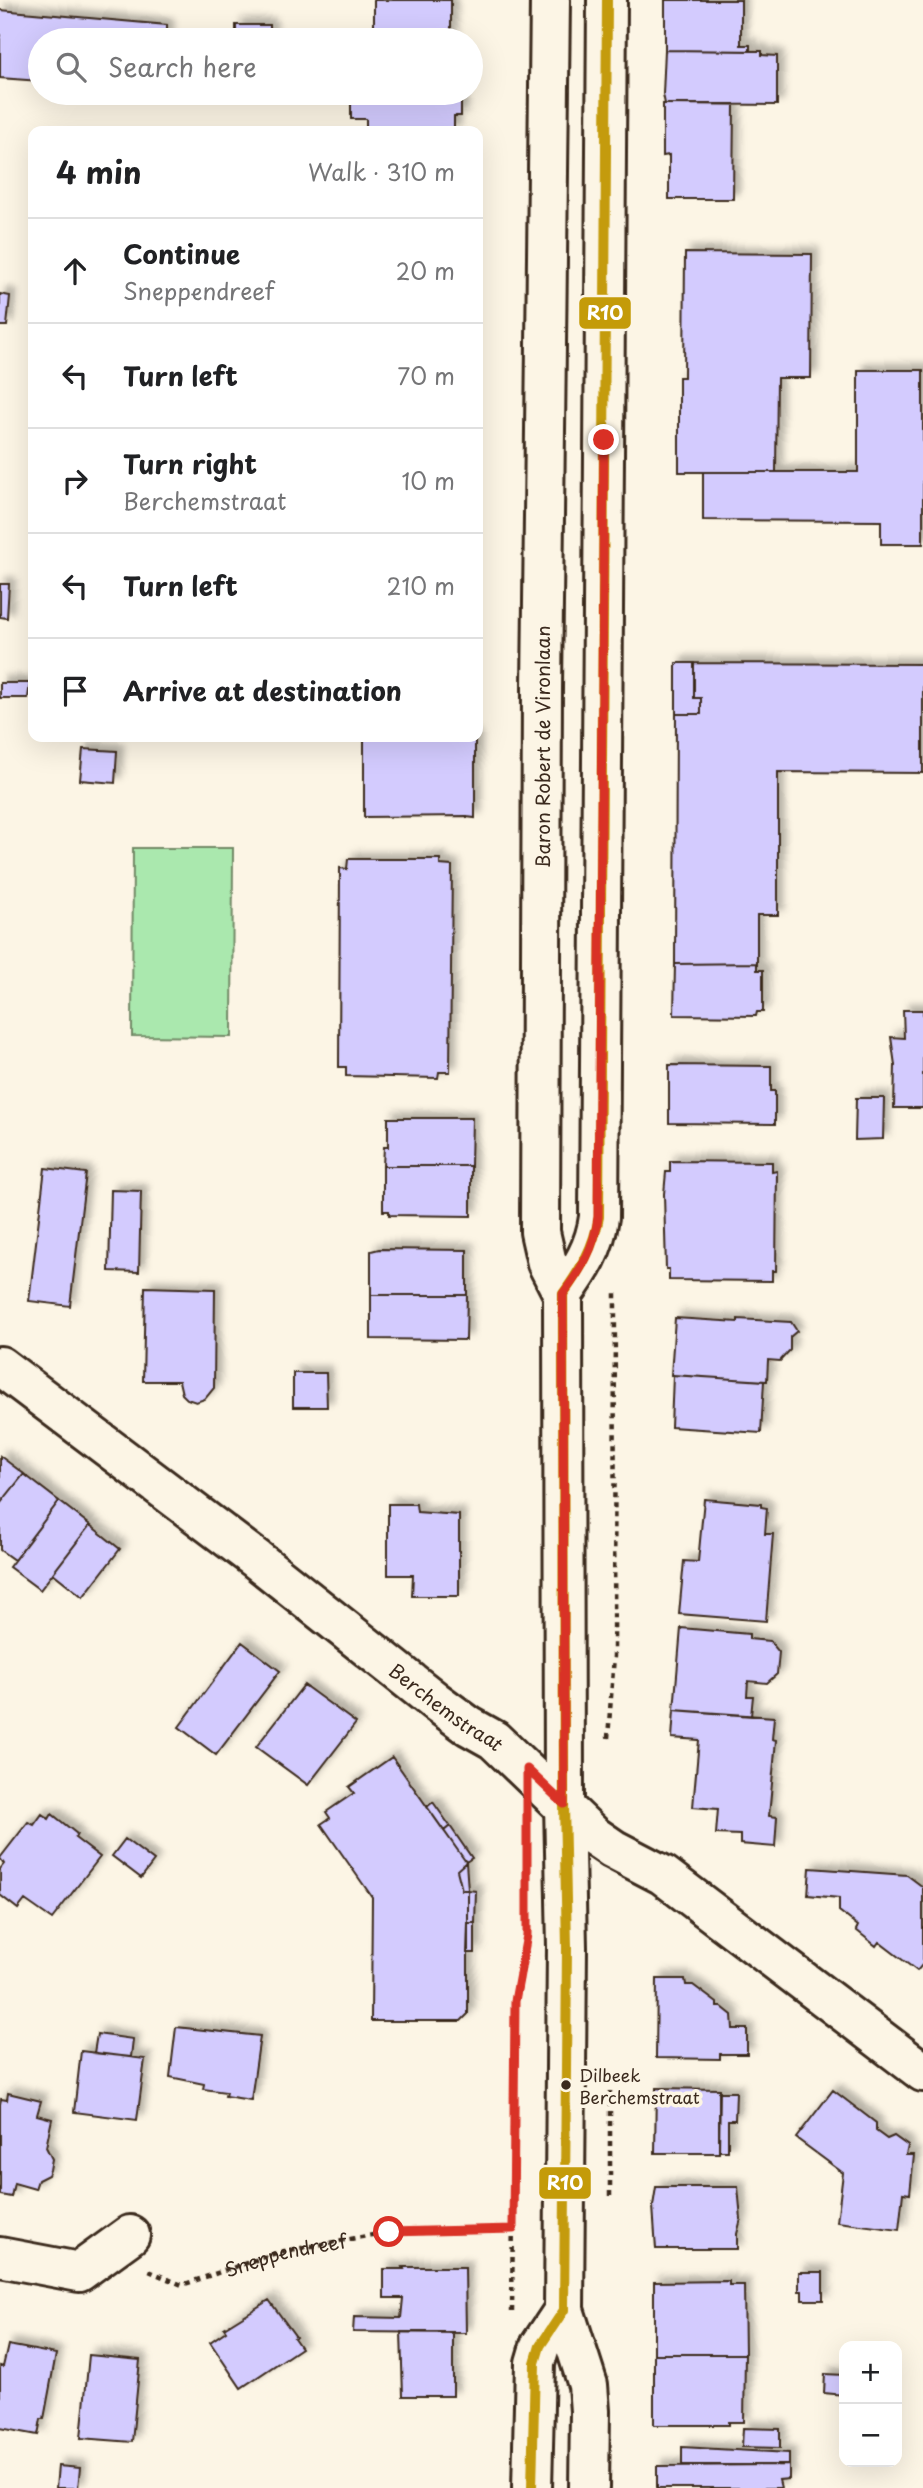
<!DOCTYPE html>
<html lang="en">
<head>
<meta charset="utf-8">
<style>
  body { margin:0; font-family:"Playpen Sans",sans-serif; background:#f6f6f6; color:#202124 }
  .controls { position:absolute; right:21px; bottom:21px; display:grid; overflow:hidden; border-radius:14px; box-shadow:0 7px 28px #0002 }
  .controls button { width:63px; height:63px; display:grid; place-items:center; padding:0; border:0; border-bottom:2px solid #e0e0e0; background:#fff; color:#202124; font:35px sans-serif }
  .stop { position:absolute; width:21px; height:21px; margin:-16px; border:5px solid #d93025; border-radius:50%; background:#fff }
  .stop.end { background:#d93025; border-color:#fff; box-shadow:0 2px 7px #0008 }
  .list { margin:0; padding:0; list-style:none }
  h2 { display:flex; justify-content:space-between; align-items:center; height:91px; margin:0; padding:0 28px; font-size:30px }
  h2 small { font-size:23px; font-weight:400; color:#757577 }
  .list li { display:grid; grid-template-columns:46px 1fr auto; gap:21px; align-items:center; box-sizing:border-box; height:105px; padding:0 28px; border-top:2px solid #e0e0e0 }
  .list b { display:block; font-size:26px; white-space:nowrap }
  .list p { margin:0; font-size:23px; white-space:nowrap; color:#757577 }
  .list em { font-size:23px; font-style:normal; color:#757577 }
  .icon { flex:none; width:38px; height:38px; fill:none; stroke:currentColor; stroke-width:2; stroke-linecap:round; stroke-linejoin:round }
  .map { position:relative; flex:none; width:923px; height:2488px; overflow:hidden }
  .search { position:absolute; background:#fff; box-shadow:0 7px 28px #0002; left:28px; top:28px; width:455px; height:77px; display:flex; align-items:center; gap:18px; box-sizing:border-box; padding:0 24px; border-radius:38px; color:#757577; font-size:26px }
  .panel { position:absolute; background:#fff; box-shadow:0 7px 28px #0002; left:28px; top:126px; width:455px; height:616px; border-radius:14px }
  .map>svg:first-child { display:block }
  .green { fill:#aae8ae; stroke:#728966; stroke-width:2 }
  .building { fill:#d3cbfe; stroke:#3b2a1e; stroke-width:2; filter:url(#shadow) }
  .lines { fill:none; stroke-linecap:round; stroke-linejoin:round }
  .street-casing { stroke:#3b2a1e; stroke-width:44 }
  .secondary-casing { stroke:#3b2a1e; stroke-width:44 }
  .path { stroke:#3b2a1e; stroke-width:4.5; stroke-dasharray:5 5; stroke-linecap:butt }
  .street { stroke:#fcf5e5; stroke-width:38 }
  .secondary { stroke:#fcf5e5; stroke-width:38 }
  .bus-1-casing { stroke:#fcf5e5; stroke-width:16 }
  .bus-1 { stroke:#c49b09; stroke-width:10 }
  .route { stroke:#d93025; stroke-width:9 }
  .bus-dot { fill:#3b2a1e; stroke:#fcf5e5; stroke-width:2.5 }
  .labels { text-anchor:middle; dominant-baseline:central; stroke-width:7; stroke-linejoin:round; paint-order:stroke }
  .bus-label { font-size:17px; fill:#3b2a1e; stroke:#fcf5e5; text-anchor:start }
  .street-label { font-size:19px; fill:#3b2a1e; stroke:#fcf5e5 }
  .line-badge { stroke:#fcf5e5; stroke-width:2.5 }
  .badge-label { font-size:19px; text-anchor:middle; font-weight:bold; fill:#fff }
</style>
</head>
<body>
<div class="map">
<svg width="923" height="2488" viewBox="0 0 923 2488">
  <defs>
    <filter id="shadow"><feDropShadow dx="6" dy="-6" stdDeviation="3.5" flood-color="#0004"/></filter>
  </defs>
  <rect width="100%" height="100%" fill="#fcf5e5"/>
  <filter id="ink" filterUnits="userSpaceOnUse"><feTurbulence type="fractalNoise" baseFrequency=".0143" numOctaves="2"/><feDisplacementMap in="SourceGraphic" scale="14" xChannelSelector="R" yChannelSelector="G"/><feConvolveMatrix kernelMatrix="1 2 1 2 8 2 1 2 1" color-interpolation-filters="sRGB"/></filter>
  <g filter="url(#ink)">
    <!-- green -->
    <path class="green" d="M 133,848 L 233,848 L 232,1037 L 132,1036 Z"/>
    <!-- building -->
    <path class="building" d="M 374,0 L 451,0 L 451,40 L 374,40 Z
      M 665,0 L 741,0 L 741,45 L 750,45 L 750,51 L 665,50 Z
      M 0,10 L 167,25 L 167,40 L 40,40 L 40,81 L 0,78 Z
      M 236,25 L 270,25 L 270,40 L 236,40 Z
      M 665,50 L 762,51 L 762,55 L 777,56 L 777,105 L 665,104 L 663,94 Z
      M 351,93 L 461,93 L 461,116 L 454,116 L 454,131 L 366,131 L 366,119 L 351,119 Z
      M 663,104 L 734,104 L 733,199 L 669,199 L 669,155 L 663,156 Z
      M 685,253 L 812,254 L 811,378 L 777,378 L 776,472 L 679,472 L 679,377 L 684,377 Z
      M 0,294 L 10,296 L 7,326 L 0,326 Z
      M 858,370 L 923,370 L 923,544 L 881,544 L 881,521 L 703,520 L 703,472 L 858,472 Z
      M 0,584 L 9,584 L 7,618 L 0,617 Z
      M 676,663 L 694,663 L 694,698 L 701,698 L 701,714 L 676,714 Z
      M 694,663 L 923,664 L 923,773 L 778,772 L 778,915 L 757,915 L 757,963 L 675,964 L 676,714 L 701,714 L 701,698 L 694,698 Z
      M 0,683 L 30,683 L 28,698 L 0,698 Z
      M 364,737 L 475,737 L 475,818 L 467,817 L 467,816 L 364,817 Z
      M 83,749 L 117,751 L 115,783 L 80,780 Z
      M 348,859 L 440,859 L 440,865 L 452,866 L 450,1072 L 439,1072 L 438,1078 L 346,1076 L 346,1067 L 339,1067 L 340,868 L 347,869 Z
      M 757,963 L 757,970 L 763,970 L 763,1012 L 757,1012 L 756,1016 L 674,1015 L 675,964 Z
      M 903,1010 L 923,1010 L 923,1108 L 894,1108 L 895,1065 L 891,1037 L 904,1038 Z
      M 669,1065 L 771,1066 L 771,1091 L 775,1091 L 775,1124 L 669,1123 Z
      M 856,1098 L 884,1098 L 883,1139 L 855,1140 Z
      M 388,1118 L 472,1118 L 471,1166 L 383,1166 L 384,1147 L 388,1147 Z
      M 670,1161 L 772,1162 L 772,1172 L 777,1171 L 776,1271 L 772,1271 L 772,1281 L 669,1280 L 669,1269 L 666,1269 L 664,1194 L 666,1172 L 670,1172 Z
      M 383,1166 L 471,1166 L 471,1216 L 389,1215 L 389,1211 L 383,1211 Z
      M 45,1168 L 86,1173 L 70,1306 L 29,1301 Z
      M 111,1190 L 141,1191 L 139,1272 L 109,1271 Z
      M 379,1249 L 467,1250 L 467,1295 L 371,1295 L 371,1251 Z
      M 145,1287 L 215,1289 L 214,1388 L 205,1399 L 196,1402 L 187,1399 L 182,1394 L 179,1381 L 143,1381 Z
      M 371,1295 L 467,1295 L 466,1340 L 371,1339 Z
      M 675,1318 L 738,1322 L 738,1319 L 791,1322 L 797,1331 L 790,1337 L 790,1350 L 780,1361 L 768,1360 L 767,1381 L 671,1375 Z
      M 293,1373 L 326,1373 L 327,1407 L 293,1407 Z
      M 673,1375 L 764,1381 L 761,1433 L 671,1427 Z
      M 0,1456 L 24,1474 L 0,1504 Z
      M 24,1474 L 59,1501 L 14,1560 L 0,1550 L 0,1504 Z
      M 704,1499 L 761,1504 L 761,1507 L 767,1508 L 765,1534 L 773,1534 L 766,1621 L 679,1614 L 684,1561 L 698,1562 Z
      M 59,1501 L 90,1525 L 40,1590 L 9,1567 Z
      M 388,1504 L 416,1504 L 417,1512 L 459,1515 L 459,1596 L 412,1596 L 413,1575 L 388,1575 Z
      M 90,1525 L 120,1549 L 83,1597 L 53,1573 Z
      M 681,1628 L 749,1634 L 749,1639 L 770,1641 L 779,1652 L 777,1674 L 767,1683 L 748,1681 L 747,1696 L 753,1696 L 751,1716 L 674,1710 Z
      M 242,1642 L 280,1671 L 216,1755 L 179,1727 Z
      M 304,1685 L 356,1723 L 308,1785 L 256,1747 Z
      M 674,1710 L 774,1717 L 772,1739 L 776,1740 L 769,1816 L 777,1817 L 775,1847 L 740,1844 L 740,1835 L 716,1834 L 718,1809 L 693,1807 L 699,1740 L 672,1738 Z
      M 392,1757 L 466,1862 L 457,1870 L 462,1890 L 468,1890 L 468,2014 L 461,2021 L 371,2021 L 372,1897 L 321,1824 L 330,1818 L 326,1812 L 354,1793 L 349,1787 Z
      M 433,1802 L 450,1826 L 444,1831 L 427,1807 Z
      M 42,1814 L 49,1819 L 52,1814 L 77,1834 L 75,1838 L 100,1857 L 52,1919 L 25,1900 L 18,1909 L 0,1895 L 0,1869 L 4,1864 L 0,1858 L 28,1822 L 34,1825 Z
      M 450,1826 L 472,1858 L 466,1862 L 444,1831 Z
      M 125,1839 L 154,1861 L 141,1878 L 112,1856 Z
      M 466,1862 L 468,1890 L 462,1890 L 457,1870 Z
      M 810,1868 L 907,1875 L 923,1887 L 923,1964 L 917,1971 L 879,1942 L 876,1946 L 856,1930 L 858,1926 L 839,1911 L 839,1898 L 808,1895 Z
      M 468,1890 L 476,1891 L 475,1923 L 468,1923 Z
      M 468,1923 L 475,1923 L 475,1953 L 467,1953 Z
      M 657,1979 L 685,1979 L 686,1985 L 693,1985 L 717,2003 L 717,2007 L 722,2007 L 732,2015 L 733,2029 L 747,2029 L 747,2054 L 720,2054 L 720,2059 L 656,2058 Z
      M 176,2027 L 260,2036 L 251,2100 L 225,2096 L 226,2092 L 203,2089 L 204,2084 L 170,2077 Z
      M 97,2034 L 133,2039 L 131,2057 L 94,2053 Z
      M 81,2051 L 145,2059 L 137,2120 L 74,2112 Z
      M 656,2088 L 720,2089 L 719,2153 L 655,2153 Z
      M 833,2090 L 876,2123 L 876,2131 L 887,2139 L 894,2136 L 908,2146 L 906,2155 L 914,2155 L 910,2194 L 903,2193 L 899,2230 L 837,2222 L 843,2173 L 796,2138 Z
      M 719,2092 L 736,2092 L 735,2120 L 728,2120 L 728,2151 L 719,2151 Z
      M 8,2093 L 41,2101 L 37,2115 L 52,2119 L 46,2147 L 52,2159 L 50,2170 L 48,2175 L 38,2180 L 35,2189 L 14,2183 L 11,2197 L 0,2195 L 0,2104 L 1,2099 L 7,2100 Z
      M 656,2187 L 738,2187 L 741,2219 L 737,2234 L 737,2249 L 656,2249 L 653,2206 Z
      M 403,2267 L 465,2267 L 466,2333 L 353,2332 L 354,2317 L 401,2318 L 403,2298 L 384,2298 L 384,2269 L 404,2269 Z
      M 799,2272 L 823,2272 L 823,2300 L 802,2300 L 802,2291 L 799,2291 Z
      M 729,2281 L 729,2285 L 744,2285 L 745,2354 L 654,2354 L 654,2282 Z
      M 269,2300 L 296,2337 L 294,2338 L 301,2348 L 241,2388 L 210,2342 L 226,2331 L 224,2328 Z
      M 401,2332 L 453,2332 L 453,2396 L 403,2396 Z
      M 8,2345 L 56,2354 L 44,2419 L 41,2419 L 38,2435 L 0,2428 L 0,2366 L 3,2367 Z
      M 654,2354 L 745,2354 L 744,2422 L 729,2422 L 729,2425 L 654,2425 Z
      M 89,2355 L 140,2360 L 132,2442 L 81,2438 Z
      M 825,2374 L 844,2375 L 844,2395 L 824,2393 Z
      M 743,2428 L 780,2429 L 780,2448 L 742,2447 Z
      M 682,2447 L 789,2453 L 789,2465 L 682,2465 Z
      M 789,2465 L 789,2479 L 779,2480 L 781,2488 L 657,2488 L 657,2466 Z
      M 58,2466 L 80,2468 L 78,2488 L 56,2488 Z"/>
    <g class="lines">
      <!-- street casing -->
      <g class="street-casing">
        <path id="street" d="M 550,0 L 542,688 L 540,1232 L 547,1263 L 563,1294 L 564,1804 L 567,1947 L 564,2310 L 588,2385 L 590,2411 L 589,2488
          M 563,1294 C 581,1269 595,1248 599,1217 L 607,0
          M 0,2257 L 79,2272 L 130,2235
          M 532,2488 L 535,2363 L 540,2346 L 564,2310"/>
      </g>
      <!-- secondary casing -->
      <g class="secondary-casing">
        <g id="secondary">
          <path id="s2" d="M 0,1366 L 256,1559 L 435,1701 L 469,1726 L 494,1740 L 594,1836 L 613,1849 L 663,1875 L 923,2072"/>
        </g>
      </g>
      <!-- path -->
      <g class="path">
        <path d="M 608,1738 L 614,1656 L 615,1292"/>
        <path d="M 610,2196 L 610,2086"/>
        <path id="s1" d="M 149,2271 L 182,2285 L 279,2252 L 389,2232 L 513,2229"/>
        <path d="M 512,2312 L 515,2002 L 523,1965"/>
      </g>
      <!-- street -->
      <use href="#street" class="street"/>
      <!-- secondary -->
      <use href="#secondary" class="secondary"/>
      <!-- bus-1 casing -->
      <g class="bus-1-casing">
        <path id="bus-1" d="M 532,2488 L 535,2363 L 540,2346 L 564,2310 L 567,1947 L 564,1804 L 563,1294 C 580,1270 594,1247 599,1217 L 607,0"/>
      </g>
      <!-- bus-1 -->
      <use href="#bus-1" class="bus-1"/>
    </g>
  </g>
  <g class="lines" filter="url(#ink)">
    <!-- route -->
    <path class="route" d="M 389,2232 L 513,2229 L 515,2001 L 527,1935 L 527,1769 L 564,1804 L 563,1294 C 581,1270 595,1248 598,1217 L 604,440"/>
  </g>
  <!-- markers -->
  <circle class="bus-dot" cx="566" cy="2085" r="6"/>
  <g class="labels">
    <!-- bus labels -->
    <g class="bus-label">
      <text x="579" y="2075">Dilbeek<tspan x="579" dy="22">Berchemstraat</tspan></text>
    </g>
    <!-- street labels -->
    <g class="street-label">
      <text transform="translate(542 747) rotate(-90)">Baron Robert de Vironlaan</text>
      <text stroke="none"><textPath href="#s2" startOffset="562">Berchemstraat</textPath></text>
      <text stroke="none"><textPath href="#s1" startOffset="144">Sneppendreef</textPath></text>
    </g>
  </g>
  <g class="line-badge">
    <rect x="578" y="296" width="54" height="34" rx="7" fill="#c49b09"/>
    <rect x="538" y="2166" width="54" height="34" rx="7" fill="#c49b09"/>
  </g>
  <g class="badge-label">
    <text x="605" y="320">R10</text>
    <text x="565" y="2190">R10</text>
  </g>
</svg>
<div class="controls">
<button>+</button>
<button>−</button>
</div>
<div class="stop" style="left:389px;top:2232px"></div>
<div class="stop end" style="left:604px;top:440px"></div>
<div class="search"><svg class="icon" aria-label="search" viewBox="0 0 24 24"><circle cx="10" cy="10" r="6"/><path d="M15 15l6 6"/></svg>Search here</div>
<section class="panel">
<h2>4 min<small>Walk · 310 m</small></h2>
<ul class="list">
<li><svg class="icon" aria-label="ahead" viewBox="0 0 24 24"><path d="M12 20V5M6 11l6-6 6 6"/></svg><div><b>Continue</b><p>Sneppendreef</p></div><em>20 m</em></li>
<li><svg class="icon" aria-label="left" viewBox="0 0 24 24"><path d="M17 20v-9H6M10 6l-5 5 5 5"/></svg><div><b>Turn left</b></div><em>70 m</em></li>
<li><svg class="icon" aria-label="right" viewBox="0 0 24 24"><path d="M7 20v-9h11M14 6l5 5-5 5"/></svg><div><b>Turn right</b><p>Berchemstraat</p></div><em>10 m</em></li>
<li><svg class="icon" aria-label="left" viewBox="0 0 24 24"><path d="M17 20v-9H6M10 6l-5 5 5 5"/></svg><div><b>Turn left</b></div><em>210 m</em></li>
<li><svg class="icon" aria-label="arrive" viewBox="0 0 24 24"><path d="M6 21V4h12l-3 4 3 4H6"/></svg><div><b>Arrive at destination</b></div></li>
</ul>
</section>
</div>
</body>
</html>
